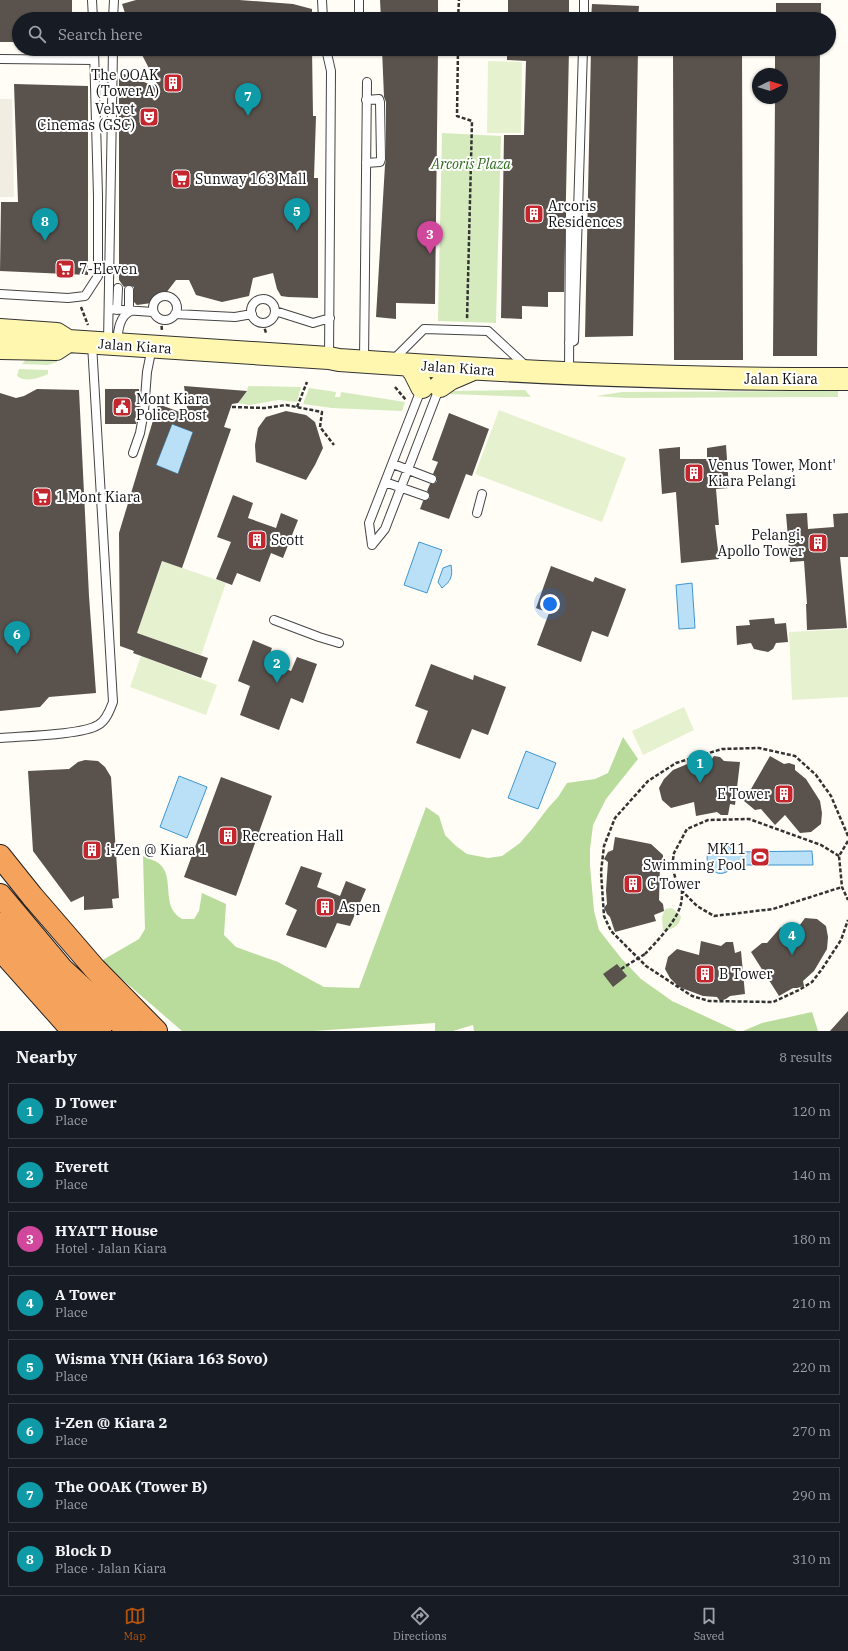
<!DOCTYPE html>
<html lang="en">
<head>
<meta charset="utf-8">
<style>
  body { margin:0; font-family:"IBM Plex Serif",serif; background:#20242c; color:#f1f3f6 }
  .compass { position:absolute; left:752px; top:68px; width:36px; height:36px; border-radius:50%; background:#171b24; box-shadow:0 1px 3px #0004; rotate:86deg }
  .you { position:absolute; left:550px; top:604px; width:14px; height:14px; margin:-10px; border:3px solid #fff; border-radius:50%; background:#1a73e8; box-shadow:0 0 0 6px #1a73e833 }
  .badge { display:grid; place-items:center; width:26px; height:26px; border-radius:50%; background:#b45309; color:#fff; font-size:13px; font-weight:700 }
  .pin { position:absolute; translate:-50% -33px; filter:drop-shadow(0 1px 2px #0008) }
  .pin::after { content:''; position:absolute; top:21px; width:14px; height:12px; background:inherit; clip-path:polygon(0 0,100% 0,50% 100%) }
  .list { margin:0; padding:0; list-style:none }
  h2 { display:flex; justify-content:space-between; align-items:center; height:52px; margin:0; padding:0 16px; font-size:17px }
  h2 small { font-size:13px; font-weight:400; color:#9ea1a6 }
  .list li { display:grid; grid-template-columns:26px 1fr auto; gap:12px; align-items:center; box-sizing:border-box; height:56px; margin:0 8px 8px; padding:0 8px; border:1px solid #363941; border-radius:0px }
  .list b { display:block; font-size:15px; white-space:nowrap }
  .list p { margin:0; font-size:13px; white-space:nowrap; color:#9ea1a6 }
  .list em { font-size:13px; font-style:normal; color:#9ea1a6 }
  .icon { flex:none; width:22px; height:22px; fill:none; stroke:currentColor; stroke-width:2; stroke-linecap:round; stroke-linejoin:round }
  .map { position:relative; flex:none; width:848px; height:1031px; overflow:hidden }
  .search { position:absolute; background:#171b24; box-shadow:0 1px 3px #0004; left:12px; right:12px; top:12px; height:44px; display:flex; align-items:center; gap:10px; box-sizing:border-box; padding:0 14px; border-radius:22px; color:#9ea1a6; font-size:15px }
  .sheet { height:564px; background:#171b24 }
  nav { display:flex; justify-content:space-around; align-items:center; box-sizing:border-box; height:56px; border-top:1px solid #363941; background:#171b24; font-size:11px; color:#9ea1a6 }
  nav a { display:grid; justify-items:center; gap:2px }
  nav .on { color:#b45309 }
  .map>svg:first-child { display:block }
  .green { fill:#d5ebbd }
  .forest { fill:#b9dc9c }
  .pitch { fill:#e6f2cf }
  .plaza { fill:#f1ede2 }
  .water { fill:#b9e0f7; stroke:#3f96cf }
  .building { fill:#5a524d; fill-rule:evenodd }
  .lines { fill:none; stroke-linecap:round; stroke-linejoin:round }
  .lane-casing { stroke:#444; stroke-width:10 }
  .secondary-casing { stroke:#333; stroke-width:24 }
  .highway-casing { stroke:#222; stroke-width:24 }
  .path { stroke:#333; stroke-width:2.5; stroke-dasharray:4 2; stroke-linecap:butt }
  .lane { stroke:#fff; stroke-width:8 }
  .secondary { stroke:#fff6b0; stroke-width:22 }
  .highway { stroke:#f5a25d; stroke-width:22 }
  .path-bridge { stroke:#333; stroke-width:2.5; stroke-dasharray:4 2; stroke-linecap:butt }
  .labels { text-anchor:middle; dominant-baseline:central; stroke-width:4; stroke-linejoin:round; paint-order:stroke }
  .poi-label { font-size:14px; fill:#111; stroke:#fff; text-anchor:start }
  .park-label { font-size:14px; font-style:italic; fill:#2f6b1f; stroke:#fff }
  .street-label { font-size:14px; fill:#111; stroke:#fff }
</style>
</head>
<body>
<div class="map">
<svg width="848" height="1031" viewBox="0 0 848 1031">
  <rect width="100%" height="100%" fill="#fffdf5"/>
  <!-- green -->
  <path class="green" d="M 442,133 L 501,136 L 496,323 L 438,321 Z
    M 28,357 L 57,359 L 57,362 L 48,365 L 22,364 Z
    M 19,369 L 48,370 L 48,374 C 39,378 25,383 17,376 Z
    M 248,386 L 301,387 L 297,402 L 278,400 L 249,405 L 238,403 L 247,391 Z
    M 309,388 L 336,392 L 335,397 L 340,397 L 341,392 L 405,402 L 402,411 L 332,408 L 303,404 Z
    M 525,390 L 531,397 L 450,394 L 450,391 Z
    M 838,391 L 838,397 L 626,398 L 596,396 L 622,392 Z
    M 672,908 L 681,916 C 680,927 672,929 663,931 L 662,917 L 665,909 Z"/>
  <!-- forest -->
  <path class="forest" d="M 623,737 L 638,759 L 606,799 L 593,825 L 590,849 L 590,866 L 594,911 L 599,930 L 621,958 L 641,979 L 672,1001 L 737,1031 L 474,1031 L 473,1025 L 453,1031 L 435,1031 L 435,1023 L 313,1031 L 182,1031 L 101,961 L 139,939 L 145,929 L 143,856 C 146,858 151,859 155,861 C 175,871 163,897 174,912 C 176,915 179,917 182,919 L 194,919 L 199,911 L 202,893 L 226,904 L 224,935 L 236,947 L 278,962 L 324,987 L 359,988 L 426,807 L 439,816 L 445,835 L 456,846 L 467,854 L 488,858 L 502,856 L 520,843 L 532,829 L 548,808 L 558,797 L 567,783 L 595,779 L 608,773 Z
    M 812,1012 L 818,1031 L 743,1031 L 762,1023 Z"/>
  <!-- pitch -->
  <path class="pitch" d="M 488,61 L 522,62 L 521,133 L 487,133 Z
    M 499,410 L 626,458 L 602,522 L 475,474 Z
    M 162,561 L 226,583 L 201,655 L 137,633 Z
    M 848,629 L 848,697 L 792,700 L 789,632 Z
    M 141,656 L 217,685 L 206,715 L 130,687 Z
    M 684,707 L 694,730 L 643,755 L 632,731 Z"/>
  <!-- plaza -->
  <path class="plaza" d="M 0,99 L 12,99 L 14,197 L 0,197 Z"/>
  <!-- water -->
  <path class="water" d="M 172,424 L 193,432 L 178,474 L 156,465 Z
    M 419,542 L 442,550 L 427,593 L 404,585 Z
    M 451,565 C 453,576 451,581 442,588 L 438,582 L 443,568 Z
    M 692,583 L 695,628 L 679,629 L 676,585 Z
    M 526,751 L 556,763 L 538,809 L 508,798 Z
    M 179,776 L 207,787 L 187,838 L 160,827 Z
    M 723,844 L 727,845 L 734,852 L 812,851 L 813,865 L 734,865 C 714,892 691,846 723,844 Z"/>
  <!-- building -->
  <path class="building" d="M 0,0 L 72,0 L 72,19 L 19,19 L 19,42 L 0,42 Z
    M 136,0 L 239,0 L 293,4 L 312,9 L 312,19 L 127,19 L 122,4 Z
    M 380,0 L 438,0 L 438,19 L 381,19 Z
    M 508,0 L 569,0 L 569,19 L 508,19 Z
    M 776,3 L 821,3 L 821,19 L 776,19 Z
    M 592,4 L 639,6 L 638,19 L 591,19 Z
    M 139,49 L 312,49 L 313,116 L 316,116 L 314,178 L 318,178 L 318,298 L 288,297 L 281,296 L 277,289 L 273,273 L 253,278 L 249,296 L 222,302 L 196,295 L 189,280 L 176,280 L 159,302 L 137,305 L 134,302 L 134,287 L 129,285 L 124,287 L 119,280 L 119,72 L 159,88 Z
    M 382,49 L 438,49 L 435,304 L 396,303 L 396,319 L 376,317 L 385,165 L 386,159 L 386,102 L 384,97 Z
    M 507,49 L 569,49 L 564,292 L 548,292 L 548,307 L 522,306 L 522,319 L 501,318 L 504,135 L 524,135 L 526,61 L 507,60 Z
    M 591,49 L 638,49 L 633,336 L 585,337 Z
    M 673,49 L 742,49 L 743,360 L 674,360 Z
    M 775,49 L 820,49 L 817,356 L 773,356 L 775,98 L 782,98 L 782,74 L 775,74 Z
    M 14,84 L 88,86 L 88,275 L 0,271 L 1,202 L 18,202 Z
    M 184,386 L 247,391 L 238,403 L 232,404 L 224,427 L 231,429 L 182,568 L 162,561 L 137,633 L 208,658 L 201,678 L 133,653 L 134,651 L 120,646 L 119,533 L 158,404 L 188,415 ZM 172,424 L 193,432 L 178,474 L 156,465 Z
    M 37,389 L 79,390 L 89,596 L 96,693 L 49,697 L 40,707 L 0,711 L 0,393 L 16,398 L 24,396 Z
    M 105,389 L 139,389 L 139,410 L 136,424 L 105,424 Z
    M 286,411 L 306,415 L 315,422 L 323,448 L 315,465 L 306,480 L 256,462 L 255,445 L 258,428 L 266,417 Z
    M 449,413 L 489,429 L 472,476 L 466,474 L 449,519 L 420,509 L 423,501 L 426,501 L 430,498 L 430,495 L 427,491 L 430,484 L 435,483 L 437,481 L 436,476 L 433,474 L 438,462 L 432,460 Z
    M 726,445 L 729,488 L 716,489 L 719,525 L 715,525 L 719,559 L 681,563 L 676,492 L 662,494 L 659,449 L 680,447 L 680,459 L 707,459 L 707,448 Z
    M 233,495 L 253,503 L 248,518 L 276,528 L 281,513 L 298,520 L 283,558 L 271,553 L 260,582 L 237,573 L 232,585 L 216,579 L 231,542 L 217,537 Z
    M 807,513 L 808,529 L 834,527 L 833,514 L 848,513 L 848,557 L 840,557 L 847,628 L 807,630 L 806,604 L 807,604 L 804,561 L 790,562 L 786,514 Z
    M 551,566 L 593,582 L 595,577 L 626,589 L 608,637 L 592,631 L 581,662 L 537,645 L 549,613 L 536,608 Z
    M 774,618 L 775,624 L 786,623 L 788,642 L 776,643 L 773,649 L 768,652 L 754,649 L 751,643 L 737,645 L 736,626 L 750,625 L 749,620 Z
    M 253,640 L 272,648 L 267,662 L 291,671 L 297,657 L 317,664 L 303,703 L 291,698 L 279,730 L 240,715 L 250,686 L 238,681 Z
    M 431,664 L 473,680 L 474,675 L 506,687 L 488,735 L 472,729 L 460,759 L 416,743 L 428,711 L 415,706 Z
    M 714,756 L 720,757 L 724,761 L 740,762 L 735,805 L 730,804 L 728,815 L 721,815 L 717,812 L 696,816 L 694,802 L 671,808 L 662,800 L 659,788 L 664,779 L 673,770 L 697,760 L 711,760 Z
    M 770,756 L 784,764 L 789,763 L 795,765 L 795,770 L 806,779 L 820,801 L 822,813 L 821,824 L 811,832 L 800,833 L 785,815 L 775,825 L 761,809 L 755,810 L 744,801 Z
    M 85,760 L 98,761 L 105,767 L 111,777 L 119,898 L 112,899 L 113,908 L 84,910 L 84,896 L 71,902 L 33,851 L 28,771 L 69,769 L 78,762 Z
    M 221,777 L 272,796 L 236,896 L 184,877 Z
    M 615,837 L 651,844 L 663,855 L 663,862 L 660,866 L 659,900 L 663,904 L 664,911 L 654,915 L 656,921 L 615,932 L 610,917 L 607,914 L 604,908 L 607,904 L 606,890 L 608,862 L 604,859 L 608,852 L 613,850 Z
    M 301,866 L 322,873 L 317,887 L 340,896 L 346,881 L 366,889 L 350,926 L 337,923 L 326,948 L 286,935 L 297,910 L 285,904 Z
    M 805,918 L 817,919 L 826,926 L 828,937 L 827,949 L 814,971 L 803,981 L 804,986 L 797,988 L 793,988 L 779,996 L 751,952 L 762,943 L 767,943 L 781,927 L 791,937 Z
    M 701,941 L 721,946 L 726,942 L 733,942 L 735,953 L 741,951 L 745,994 L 730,996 L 726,999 L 720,1001 L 717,997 L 703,996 L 679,987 L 670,978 L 665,969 L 668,957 L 677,949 L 699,955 Z
    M 617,964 L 627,976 L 613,987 L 603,974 Z
    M 848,1011 L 848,1031 L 830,1031 Z"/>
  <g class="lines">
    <!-- lane casing -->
    <g class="lane-casing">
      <path id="lane" d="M 92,0 L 93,19
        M 322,0 L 323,19
        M 113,19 L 114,0
        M 359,19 L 359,0
        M 584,19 L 584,0
        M 326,49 L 331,71 L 329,358
        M 359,50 L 359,49
        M 0,59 L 94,60
        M 366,163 L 380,162 L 381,159 L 380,102 L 379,99 L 366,100
        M 129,290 L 129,307 L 131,311
        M 0,294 L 68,298 L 85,296 L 98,276 L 98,196 L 94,49
        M153 308a12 12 0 1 1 24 0a12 12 0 1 1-24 0Z
        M251 311a12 12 0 1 1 24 0a12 12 0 1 1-24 0Z
        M 109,309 L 153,312
        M 117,310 L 118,288
        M 275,311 L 313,323 L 330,318
        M 175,314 L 235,317 L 252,314
        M 108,343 L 113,49
        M 117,343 C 118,331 119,316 131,311
        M 569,343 L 574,341 L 583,49
        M 393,360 L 424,329 L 488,331 L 527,367
        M 364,361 L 367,82
        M 569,373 L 570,213
        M 133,453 L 140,433 L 144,411 L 147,372 L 152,347
        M 393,464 L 432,479
        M 385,482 L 425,496
        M 477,513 L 482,494
        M 372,545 L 385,529 L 440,386
        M 372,545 L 369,523 L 422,387
        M 274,620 L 319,637 L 339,643
        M 0,738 C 22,736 82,735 98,725 C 106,721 110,710 113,702 L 92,344"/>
    </g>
    <!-- secondary casing -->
    <g class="secondary-casing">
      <path id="secondary" d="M 0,330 L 57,334 L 68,341 L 329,358 L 339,360 C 509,372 678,380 848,379
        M 0,348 L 56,349 L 68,341
        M 408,365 L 414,371 L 422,387
        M 440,386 L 450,379 L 471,370"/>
    </g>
    <!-- highway casing -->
    <g class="highway-casing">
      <path id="highway" d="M 0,856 L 32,896 L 95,969 L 156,1031
        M 0,895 L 62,969 L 129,1031
        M 0,924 L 92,1024 L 100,1031
        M 0,949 L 73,1031"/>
    </g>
    <!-- path -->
    <path class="path" d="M 458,19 L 459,0
      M 458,49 L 457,116 L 472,121 L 467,320
      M 81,307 L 88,325
      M 161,320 L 162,331
      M 263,323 L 266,333
      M 395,387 L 406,400
      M 232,407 L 265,408 L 286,405 L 322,412 L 320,427 L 334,445
      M 297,407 L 307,382
      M 848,836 L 831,796 L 816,775 L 795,756 L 759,748 L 722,749 L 676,763 L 648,781 L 615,818 L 604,846 L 601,872 L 604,916 L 611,931 L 646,966 L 692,996 L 709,1001 L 773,1002 L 799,990 L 812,982 L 822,969 L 841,940 L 848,920
      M 848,841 L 839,856 L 842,887 L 848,900
      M 839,856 L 821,845 L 749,819 L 708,820 L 687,829 L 674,853 L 672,866 L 677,884 L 682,891 L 697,906 L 714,916 L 773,909 L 842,887
      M 645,954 C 656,942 675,923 680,907 C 682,902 682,896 682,891"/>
    <!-- lane -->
    <use href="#lane" class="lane"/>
    <!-- secondary -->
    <use href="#secondary" class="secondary"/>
    <!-- highway -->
    <use href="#highway" class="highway"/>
    <!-- path-bridge -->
    <path class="path-bridge" d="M 621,969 L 645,954"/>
  </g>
  <!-- icons -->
  <defs>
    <g id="building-square" transform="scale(1)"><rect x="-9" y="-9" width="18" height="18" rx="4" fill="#c4262e" stroke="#fff"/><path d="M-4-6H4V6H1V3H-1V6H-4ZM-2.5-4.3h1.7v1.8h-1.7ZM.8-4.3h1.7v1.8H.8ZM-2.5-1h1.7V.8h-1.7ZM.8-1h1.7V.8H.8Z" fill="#fff"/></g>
    <g id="theatre-square" transform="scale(1)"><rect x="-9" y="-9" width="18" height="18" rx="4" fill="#c4262e" stroke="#fff"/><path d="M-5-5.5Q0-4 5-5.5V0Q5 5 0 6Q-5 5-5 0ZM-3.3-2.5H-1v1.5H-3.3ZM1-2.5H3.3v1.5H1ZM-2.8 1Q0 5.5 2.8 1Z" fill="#fff"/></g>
    <g id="supermarket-square" transform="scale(1)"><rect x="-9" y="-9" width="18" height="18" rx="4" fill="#c4262e" stroke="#fff"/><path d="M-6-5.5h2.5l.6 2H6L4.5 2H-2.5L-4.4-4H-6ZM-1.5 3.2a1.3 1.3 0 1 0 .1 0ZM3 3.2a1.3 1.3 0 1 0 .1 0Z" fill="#fff"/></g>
    <g id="civic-square" transform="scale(1)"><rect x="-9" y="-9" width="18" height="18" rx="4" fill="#c4262e" stroke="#fff"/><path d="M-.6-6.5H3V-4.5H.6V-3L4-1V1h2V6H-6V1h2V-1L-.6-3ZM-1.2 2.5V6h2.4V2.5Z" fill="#fff"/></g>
    <g id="stadium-square" transform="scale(1)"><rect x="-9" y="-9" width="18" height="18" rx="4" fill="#c4262e" stroke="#fff"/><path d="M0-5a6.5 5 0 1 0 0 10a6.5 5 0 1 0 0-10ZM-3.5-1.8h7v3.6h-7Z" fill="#fff"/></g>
  </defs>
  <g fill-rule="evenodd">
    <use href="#building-square" x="173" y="83"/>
    <use href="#theatre-square" x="149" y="117"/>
    <use href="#supermarket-square" x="181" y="179"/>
    <use href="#building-square" x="534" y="214"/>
    <use href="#supermarket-square" x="65" y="269"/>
    <use href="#civic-square" x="122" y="407"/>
    <use href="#building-square" x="694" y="473"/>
    <use href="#supermarket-square" x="42" y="497"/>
    <use href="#building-square" x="257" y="540"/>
    <use href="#building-square" x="818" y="543"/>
    <use href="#building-square" x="784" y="794"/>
    <use href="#building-square" x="228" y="836"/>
    <use href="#building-square" x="92" y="850"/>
    <use href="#stadium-square" x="760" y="857"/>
    <use href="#building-square" x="633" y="884"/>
    <use href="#building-square" x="325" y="907"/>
    <use href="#building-square" x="705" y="974"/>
  </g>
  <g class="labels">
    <!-- poi labels -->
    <g class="poi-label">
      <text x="159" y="75" text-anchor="end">The OOAK<tspan x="159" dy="16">(Tower A)</tspan></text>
      <text x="135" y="109" text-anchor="end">Velvet<tspan x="135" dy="16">Cinemas (GSC)</tspan></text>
      <text x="195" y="179">Sunway 163 Mall</text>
      <text x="548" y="206">Arcoris<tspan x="548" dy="16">Residences</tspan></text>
      <text x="79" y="269">7-Eleven</text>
      <text x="136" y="399">Mont Kiara<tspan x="136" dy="16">Police Post</tspan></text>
      <text x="708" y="465">Venus Tower, Mont'<tspan x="708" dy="16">Kiara Pelangi</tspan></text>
      <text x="56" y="497">1 Mont Kiara</text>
      <text x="804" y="535" text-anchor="end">Pelangi,<tspan x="804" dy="16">Apollo Tower</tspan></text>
      <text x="271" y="540">Scott</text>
      <text x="770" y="794" text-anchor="end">E Tower</text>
      <text x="242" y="836">Recreation Hall</text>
      <text x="746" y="849" text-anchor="end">MK11<tspan x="746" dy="16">Swimming Pool</tspan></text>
      <text x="106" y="850">i-Zen @ Kiara 1</text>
      <text x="647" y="884">C Tower</text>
      <text x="339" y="907">Aspen</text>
      <text x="719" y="974">B Tower</text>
    </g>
    <!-- park labels -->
    <g class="park-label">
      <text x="471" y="164">Arcoris Plaza</text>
    </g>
    <!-- street labels -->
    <g class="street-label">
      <text transform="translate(135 346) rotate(4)">Jalan Kiara</text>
      <text transform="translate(458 368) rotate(4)">Jalan Kiara</text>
      <text x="781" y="379">Jalan Kiara</text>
    </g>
  </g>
</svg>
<svg class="compass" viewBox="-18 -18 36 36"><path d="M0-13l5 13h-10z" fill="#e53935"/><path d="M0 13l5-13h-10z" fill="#9ea1a6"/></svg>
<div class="you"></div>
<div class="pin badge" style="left:700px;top:783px;background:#0f9aa8">1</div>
<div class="pin badge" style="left:277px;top:683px;background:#0f9aa8">2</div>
<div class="pin badge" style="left:430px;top:254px;background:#d1479c">3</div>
<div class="pin badge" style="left:792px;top:955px;background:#0f9aa8">4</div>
<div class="pin badge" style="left:297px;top:231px;background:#0f9aa8">5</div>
<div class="pin badge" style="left:17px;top:654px;background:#0f9aa8">6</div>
<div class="pin badge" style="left:248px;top:116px;background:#0f9aa8">7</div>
<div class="pin badge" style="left:45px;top:241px;background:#0f9aa8">8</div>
<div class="search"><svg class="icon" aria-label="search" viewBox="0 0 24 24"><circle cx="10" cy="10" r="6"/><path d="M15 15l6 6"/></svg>Search here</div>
</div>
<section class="sheet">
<h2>Nearby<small>8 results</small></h2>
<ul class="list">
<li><span class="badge" style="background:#0f9aa8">1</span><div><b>D Tower</b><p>Place</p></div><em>120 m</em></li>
<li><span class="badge" style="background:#0f9aa8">2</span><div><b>Everett</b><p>Place</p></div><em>140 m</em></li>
<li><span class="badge" style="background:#d1479c">3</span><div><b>HYATT House</b><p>Hotel · Jalan Kiara</p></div><em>180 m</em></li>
<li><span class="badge" style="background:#0f9aa8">4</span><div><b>A Tower</b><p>Place</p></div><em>210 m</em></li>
<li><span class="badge" style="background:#0f9aa8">5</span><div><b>Wisma YNH (Kiara 163 Sovo)</b><p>Place</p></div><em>220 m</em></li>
<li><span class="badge" style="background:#0f9aa8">6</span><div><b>i-Zen @ Kiara 2</b><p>Place</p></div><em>270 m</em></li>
<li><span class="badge" style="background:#0f9aa8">7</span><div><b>The OOAK (Tower B)</b><p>Place</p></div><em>290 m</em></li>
<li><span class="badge" style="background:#0f9aa8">8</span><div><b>Block D</b><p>Place · Jalan Kiara</p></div><em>310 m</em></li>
</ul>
</section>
<nav>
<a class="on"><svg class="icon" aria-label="map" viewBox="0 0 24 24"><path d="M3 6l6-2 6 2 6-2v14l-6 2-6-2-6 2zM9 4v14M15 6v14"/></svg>Map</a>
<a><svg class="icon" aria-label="directions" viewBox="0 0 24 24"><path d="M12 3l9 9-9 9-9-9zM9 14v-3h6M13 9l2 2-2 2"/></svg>Directions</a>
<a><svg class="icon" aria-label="saved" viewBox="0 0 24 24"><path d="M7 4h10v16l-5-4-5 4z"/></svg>Saved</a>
</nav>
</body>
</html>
